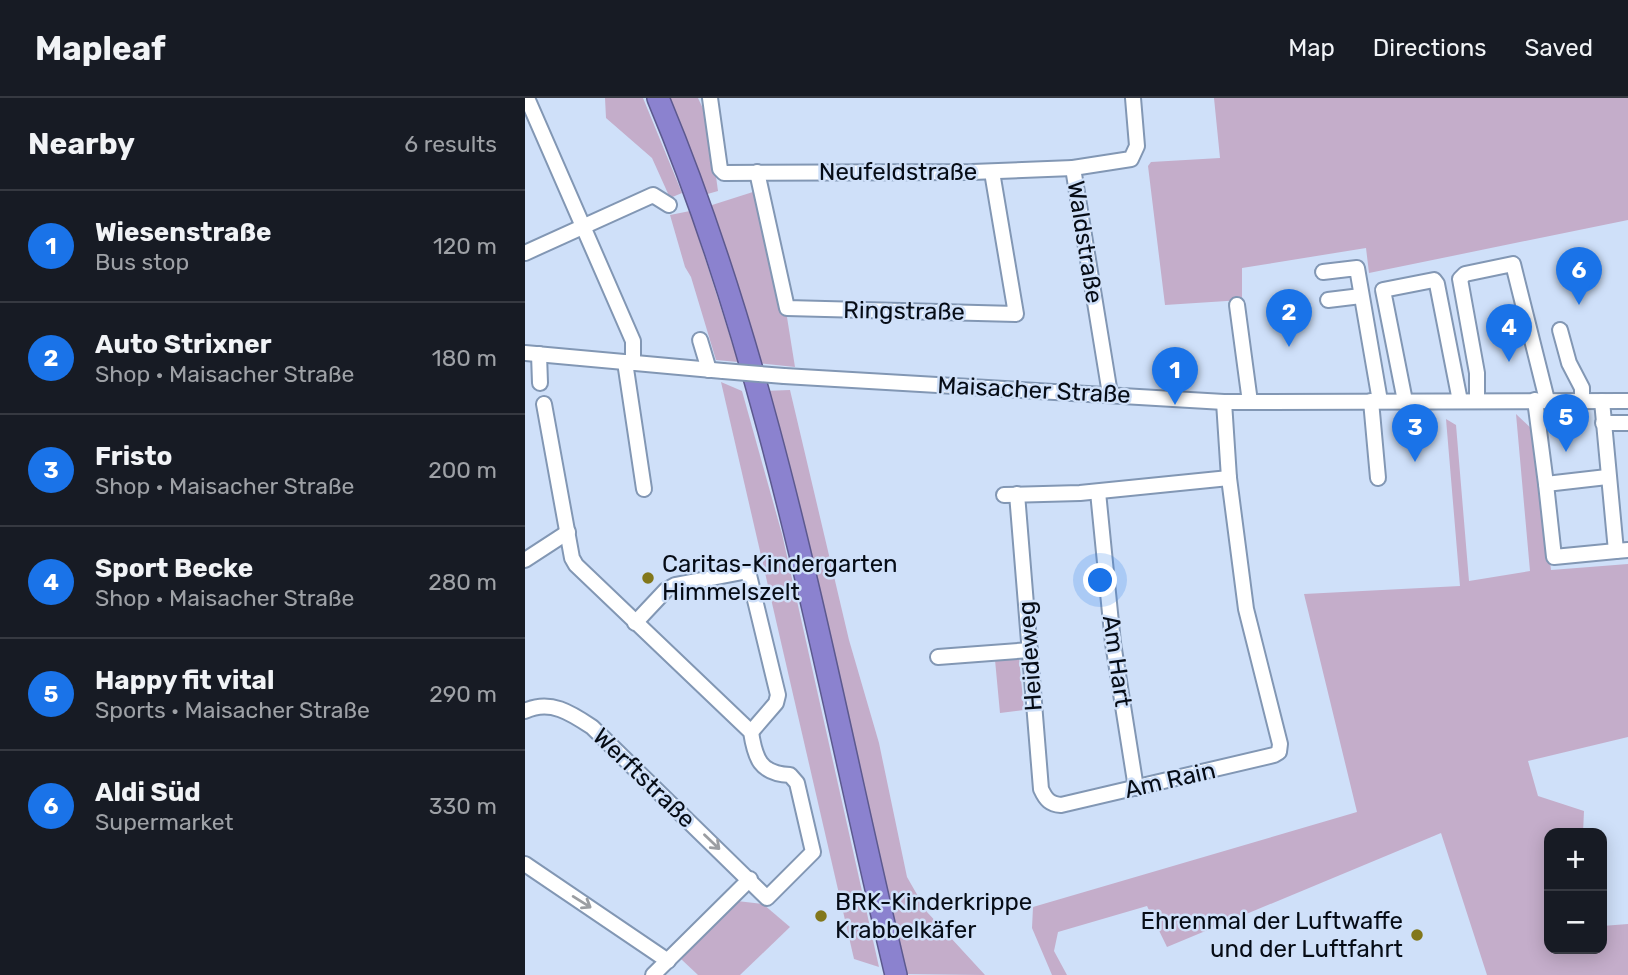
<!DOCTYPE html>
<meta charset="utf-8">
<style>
body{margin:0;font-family:Rubik,sans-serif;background:#242831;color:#f1f3f6}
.controls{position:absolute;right:21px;bottom:21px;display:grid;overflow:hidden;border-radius:14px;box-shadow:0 4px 18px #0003}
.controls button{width:63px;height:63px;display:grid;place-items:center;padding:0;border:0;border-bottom:2px solid #363941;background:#171b24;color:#f1f3f6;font:35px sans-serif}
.you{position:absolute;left:576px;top:483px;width:24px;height:24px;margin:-18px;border:5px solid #fff;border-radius:50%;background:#1a73e8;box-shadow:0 0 0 10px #1a73e833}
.badge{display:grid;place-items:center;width:46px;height:46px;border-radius:50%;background:#1a73e8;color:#fff;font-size:23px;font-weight:700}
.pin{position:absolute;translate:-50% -58px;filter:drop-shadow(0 2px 4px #0008)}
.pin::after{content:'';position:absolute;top:37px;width:24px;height:21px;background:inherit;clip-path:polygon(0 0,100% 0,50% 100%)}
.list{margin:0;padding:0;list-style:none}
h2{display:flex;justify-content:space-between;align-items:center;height:91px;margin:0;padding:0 28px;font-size:30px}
h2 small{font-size:23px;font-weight:400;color:#9ea1a6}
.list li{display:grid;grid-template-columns:46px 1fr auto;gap:21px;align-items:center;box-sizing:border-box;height:112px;padding:0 28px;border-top:2px solid #363941}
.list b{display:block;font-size:26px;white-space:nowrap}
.list p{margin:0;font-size:23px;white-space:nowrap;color:#9ea1a6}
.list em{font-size:23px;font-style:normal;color:#9ea1a6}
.map{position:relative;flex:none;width:1103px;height:877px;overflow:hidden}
header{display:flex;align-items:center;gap:42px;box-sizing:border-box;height:98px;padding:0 35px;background:#171b24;border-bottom:2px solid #363941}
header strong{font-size:33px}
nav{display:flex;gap:38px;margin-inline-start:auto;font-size:24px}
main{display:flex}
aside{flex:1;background:#171b24}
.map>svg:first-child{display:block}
</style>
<header>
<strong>Mapleaf</strong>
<nav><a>Map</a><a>Directions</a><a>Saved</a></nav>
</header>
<main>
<aside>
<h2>Nearby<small>6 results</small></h2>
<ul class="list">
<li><span class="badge">1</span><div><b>Wiesenstraße</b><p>Bus stop</p></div><em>120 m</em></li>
<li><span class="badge">2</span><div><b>Auto Strixner</b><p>Shop · Maisacher Straße</p></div><em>180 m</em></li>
<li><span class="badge">3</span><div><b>Fristo</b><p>Shop · Maisacher Straße</p></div><em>200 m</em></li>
<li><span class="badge">4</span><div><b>Sport Becke</b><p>Shop · Maisacher Straße</p></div><em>280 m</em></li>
<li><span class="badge">5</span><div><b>Happy fit vital</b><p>Sports · Maisacher Straße</p></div><em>290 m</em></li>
<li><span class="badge">6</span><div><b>Aldi Süd</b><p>Supermarket</p></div><em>330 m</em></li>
</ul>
</aside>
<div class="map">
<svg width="1103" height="877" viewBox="0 0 1103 877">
<rect width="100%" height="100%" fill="#cfe0f9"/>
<g fill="#c4adca">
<path d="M80,0H118L157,95L145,100L127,60L81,20Z"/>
<path d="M141,0H173L183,21L193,93L179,97Z"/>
<path d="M689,0H1103V122L844,175L841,150L717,170V202L640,207L623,68L626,64L695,60Z"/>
<path d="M231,93L261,213L270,269L232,265L184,108Z"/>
<path d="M165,113L213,264L191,262L166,179L160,169L145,117Z"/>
<path d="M196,284L217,293L257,436L354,869L329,861Z"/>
<path d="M265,292L324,542L354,645L382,779L402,814L460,877L380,876L238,293Z"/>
<path d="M991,316L1011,335L1026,472L1103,466V639L1003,663L1013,698L1059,713L1058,735H1024V851H1077V828L1103,826V877H962L916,735L642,849L622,808L533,834L529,853L542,877H527L507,830L508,809L832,714L779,496L935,488L921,321L931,327L944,483L1005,473Z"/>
<path d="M494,560L499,612L475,615L470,562Z"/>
<path d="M212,803L238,806L265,829L215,877H173L156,861Z"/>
</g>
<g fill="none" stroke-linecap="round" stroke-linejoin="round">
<g stroke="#8297b4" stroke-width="18">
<g id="minor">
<path d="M2,0L108,243V265"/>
<path d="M185,0L195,71L199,75L447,74L548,70"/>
<path d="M232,74L262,210L491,216L467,74"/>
<path d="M0,155L128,97L144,107"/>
<path d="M798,174L832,170L855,303"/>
<path d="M803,202L836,198"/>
<path d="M712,207L725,304"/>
<path d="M1035,232L1044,265L1057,290V303"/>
<path d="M175,242L184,272"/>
<path d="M0,255L198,273"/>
<path d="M14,256L15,285"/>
<path d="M100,264L119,391"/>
<path d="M259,278L699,304L1103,303"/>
<path d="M585,296L548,70L606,61L612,48L608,0"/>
<path d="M1010,302L1021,386"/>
<path d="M846,303L853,380"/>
<path d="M880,303L858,192L909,182L912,186L935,303"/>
<path d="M952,303V275L935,181L940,176L988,166L1022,302"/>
<path d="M1077,303L1091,453L1103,452"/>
<path d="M1078,325H1103"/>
<path d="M1082,379L1021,386L1029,459L1091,453"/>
<path d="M573,394L588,545L611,690"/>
<path d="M492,396L516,691C521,702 525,706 536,707L749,657L754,654L755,646L721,511L704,380L699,304"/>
<path d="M479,397L555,395L704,380"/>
<path d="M0,462L43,434"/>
<path d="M110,525L141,492L150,487L223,473L253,597L251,605L226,634"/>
<path d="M413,559L505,552"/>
<path d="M0,613C25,601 46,615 67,629L242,800L288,754L272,685L265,677C235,676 230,660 226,634L51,467L47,460L19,306"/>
<path d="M0,766L143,863"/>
<path d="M128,877L225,781"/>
</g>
</g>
<g stroke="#5c598e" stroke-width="24">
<path id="highway" d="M133,0C250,279 301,584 371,877"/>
</g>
<use href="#minor" stroke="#fff" stroke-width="14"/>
<use href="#highway" stroke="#8b82cf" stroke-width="21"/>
<g stroke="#8297b4" stroke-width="18" stroke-linecap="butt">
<path id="minor-bridge" d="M198,273L259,278"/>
</g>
<use href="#minor-bridge" stroke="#fff" stroke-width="14"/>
</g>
<defs><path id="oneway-shaft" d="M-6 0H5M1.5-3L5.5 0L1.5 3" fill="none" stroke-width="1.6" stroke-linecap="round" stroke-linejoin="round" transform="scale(1.75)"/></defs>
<g stroke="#9b9ea2">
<use href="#oneway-shaft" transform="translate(187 744) rotate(44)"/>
<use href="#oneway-shaft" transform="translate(57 804) rotate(32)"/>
</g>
<g fill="#82771b" stroke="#cfe0f9" stroke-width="2.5">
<circle cx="123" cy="480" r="7"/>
<circle cx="296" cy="818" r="7"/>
<circle cx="892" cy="837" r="7"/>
</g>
<g text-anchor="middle" stroke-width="5" stroke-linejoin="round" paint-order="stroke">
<g font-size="24" fill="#060c16" stroke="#cfe0f9">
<text x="373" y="82">Neufeldstraße</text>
<text transform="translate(560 144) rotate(81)" y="8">Waldstraße</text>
<text transform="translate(379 213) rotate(1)" y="8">Ringstraße</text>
<text transform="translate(509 292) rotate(3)" y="8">Maisacher Straße</text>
<text transform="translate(505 558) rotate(-94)" y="8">Heideweg</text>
<text transform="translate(592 563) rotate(82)" y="8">Am Hart</text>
<text transform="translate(119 680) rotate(44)" y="8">Werftstraße</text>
<text transform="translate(645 682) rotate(-13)" y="8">Am Rain</text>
</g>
<g font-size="24" fill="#060c16" stroke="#cfe0f9" text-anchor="start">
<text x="137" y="474">Caritas-Kindergarten<tspan x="137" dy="28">Himmelszelt</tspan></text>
<text x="310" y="812">BRK-Kinderkrippe<tspan x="310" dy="28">Krabbelkäfer</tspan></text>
<text x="878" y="831" text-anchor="end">Ehrenmal der Luftwaffe<tspan x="878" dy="28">und der Luftfahrt</tspan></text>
</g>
</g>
</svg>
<div class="controls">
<button>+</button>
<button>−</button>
</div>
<div class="you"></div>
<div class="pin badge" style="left:650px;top:307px">1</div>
<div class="pin badge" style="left:764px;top:249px">2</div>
<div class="pin badge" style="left:890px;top:364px">3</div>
<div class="pin badge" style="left:984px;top:264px">4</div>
<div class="pin badge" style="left:1041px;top:354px">5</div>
<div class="pin badge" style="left:1054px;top:207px">6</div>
</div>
</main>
